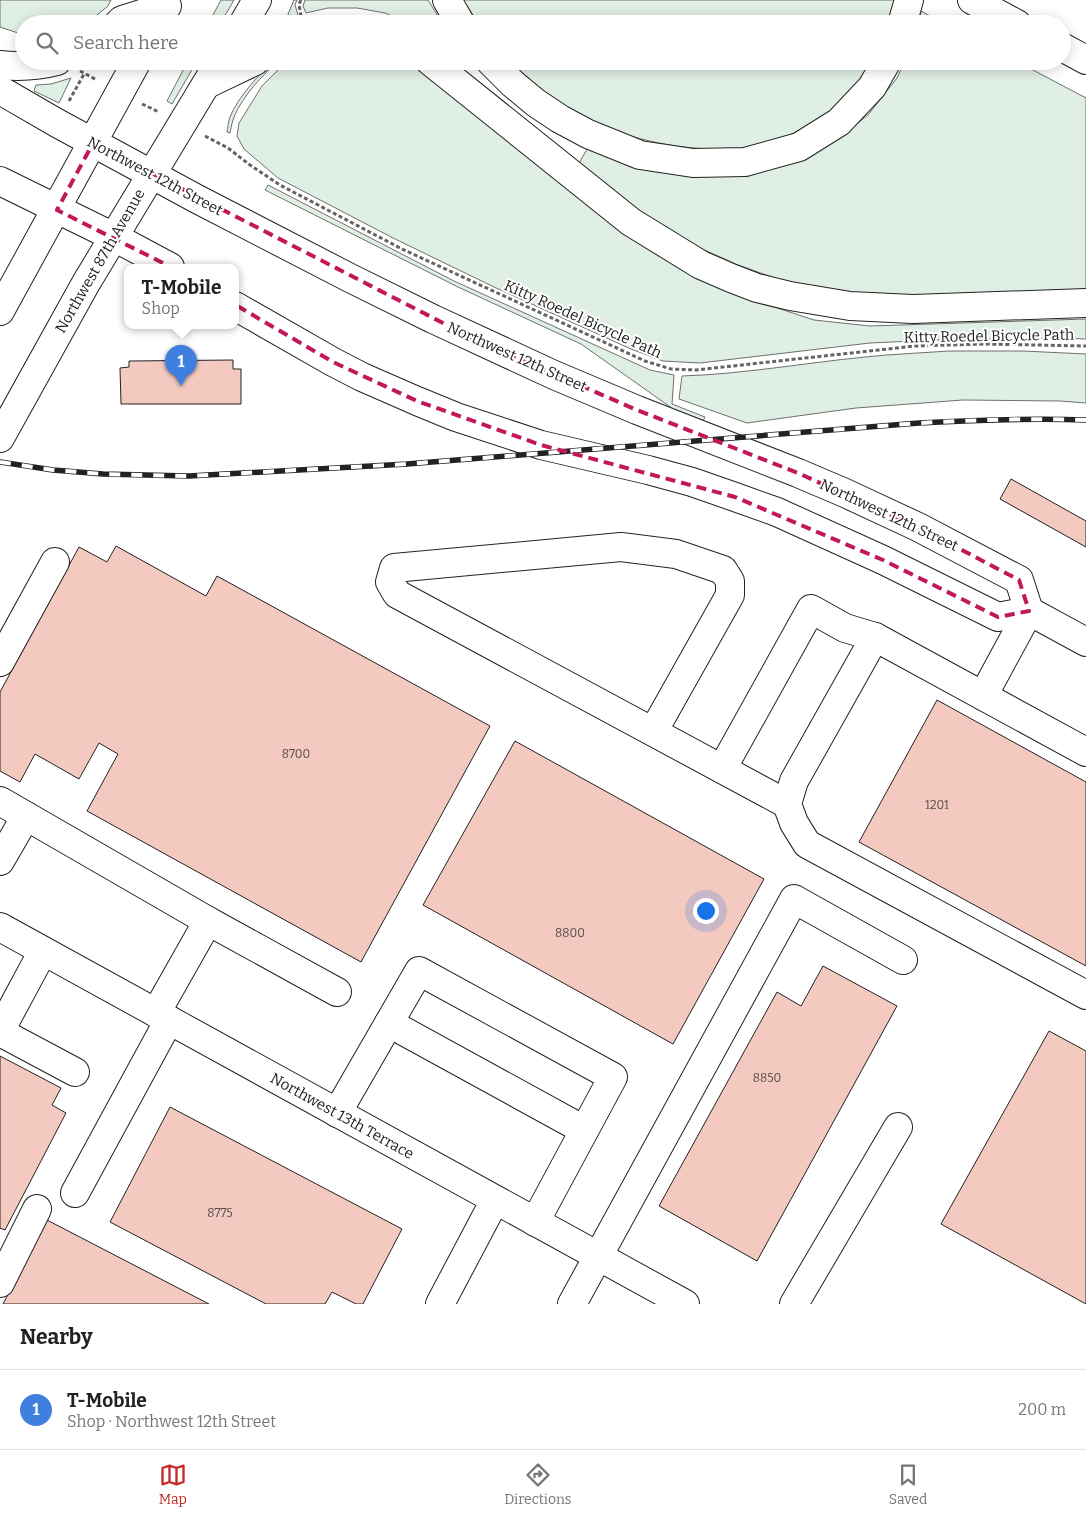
<!DOCTYPE html>
<meta charset="utf-8">
<style>
body{margin:0;font-family:Bitter,serif;background:#f6f6f6;color:#222}
.you{position:absolute;left:705px;top:910px;width:18px;height:18px;margin:-12px;border:4px solid #fff;border-radius:50%;background:#1a73e8;box-shadow:0 0 0 8px #1a73e833}
.badge{display:grid;place-items:center;width:32px;height:32px;border-radius:50%;background:#c62828;color:#fff;font-size:16px;font-weight:700}
.pin{position:absolute;translate:-50% -41px;filter:drop-shadow(0 1px 2px #0008)}
.pin::after{content:'';position:absolute;top:26px;width:18px;height:15px;background:inherit;clip-path:polygon(0 0,100% 0,50% 100%)}
.popup{position:absolute;left:124px;top:264px;width:115px;height:65px;box-sizing:border-box;display:grid;place-content:center;border-radius:10px;background:#fff;filter:drop-shadow(0 1px 4px #0005);font-size:16px;white-space:nowrap;color:#767676}
.popup b{font-size:19px;color:#222}
.popup::after{content:'';position:absolute;left:50%;top:100%;margin-left:-10px;border:10px solid transparent;border-top-color:#fff}
.list{margin:0;padding:0;list-style:none}
h2{display:flex;justify-content:space-between;align-items:center;height:65px;margin:0;padding:0 20px;font-size:21px}
h2 small{font-size:16px;font-weight:400;color:#767676}
.list li{display:grid;grid-template-columns:32px 1fr auto;gap:15px;align-items:center;box-sizing:border-box;height:80px;padding:0 20px;border-top:1px solid #e0e0e0}
.list b{display:block;font-size:19px;white-space:nowrap}
.list p{margin:0;font-size:16px;white-space:nowrap;color:#767676}
.list em{font-size:16px;font-style:normal;color:#767676}
.icon{flex:none;width:28px;height:28px;fill:none;stroke:currentColor;stroke-width:2;stroke-linecap:round;stroke-linejoin:round}
.map{position:relative;flex:none;width:1086px;height:1304px;overflow:hidden}
.search{position:absolute;background:#fff;box-shadow:0 2px 12px #0003;left:15px;right:15px;top:15px;height:55px;display:flex;align-items:center;gap:12px;box-sizing:border-box;padding:0 18px;border-radius:28px;color:#767676;font-size:19px}
.sheet{height:145px;background:#fff}
nav{display:flex;justify-content:space-around;align-items:center;box-sizing:border-box;height:70px;border-top:1px solid #e0e0e0;background:#fff;font-size:14px;color:#767676}
nav a{display:grid;justify-items:center;gap:2px}
nav .on{color:#c62828}
.map>svg:first-child{display:block}
</style>
<div class="map">
<svg width="1086" height="1304" viewBox="0 0 1086 1304">
<rect width="100%" height="100%" fill="#fff"/>
<g fill="#e0efe3" stroke="#6f6f6f">
<path d="M0,0H111L108,6L86,24H24V35L0,27Z"/>
<path d="M221,0H234L220,24H208Z"/>
<path d="M294,0H297L295,5L298,15L290,18L288,14Z"/>
<path d="M305,0H428L443,24H408L385,13L357,8H328L306,13L303,6Z"/>
<path d="M463,0H899L892,24H479Z"/>
<path d="M921,11L945,24H918Z"/>
<path d="M188,61H197L172,104L167,101Z"/>
<path d="M273,61H279C262,75 242,97 234,117C232,122 231,128 230,133L227,132C228,127 228,122 230,117C238,97 258,76 273,61Z"/>
<path d="M292,61H409L616,226L756,301L814,320L870,326L1086,319V339L1059,338L936,340L870,343L700,363L663,361L631,349L494,287L393,238L278,178L244,149L237,136L239,123L262,86L280,68Z"/>
<path d="M509,61H877C868,72 861,85 851,94C826,120 783,142 748,148C741,149 732,149 725,149C675,150 623,138 578,115C553,101 531,80 509,61Z"/>
<path d="M905,61H1016L1086,98V294L999,297L843,295L792,284L738,265L689,243L633,207L578,165L587,149L636,167L839,138L868,115L897,78Z"/>
<path d="M71,78L59,103L34,91L36,85L51,84Z"/>
<path d="M268,185L454,281L650,370L674,375L672,404L705,417L703,421L676,411L581,344L458,287L265,190Z"/>
<path d="M949,351H1023L1086,354V403L1060,401L963,400L856,408L747,423L679,399L682,376C744,374 804,363 865,357C893,354 921,353 949,351Z"/>
</g>
<g fill="#f3c9c0" stroke="#222">
<path d="M233,360V369H241V404H121L120,368L129,367V361Z"/>
<path d="M1011,479L1086,521V547L1000,499Z"/>
<path d="M116,546L206,596L217,576L490,726L361,962L87,811L118,754L99,743L79,779L35,754L20,782L0,771V692L79,547L107,562Z"/>
<path d="M937,700L1086,782V966L859,842Z"/>
<path d="M515,741L764,879L673,1044L423,905Z"/>
<path d="M823,966L897,1006L757,1261L659,1206L777,992L801,1006Z"/>
<path d="M1049,1031L1086,1051V1304L941,1224Z"/>
<path d="M0,1056L61,1088L52,1105L66,1113L5,1230L0,1228Z"/>
<path d="M170,1107L402,1229L363,1304H356L332,1292L325,1304H266L110,1222Z"/>
<path d="M47,1220L209,1304H3Z"/>
</g>
<g fill="none" stroke-linecap="round" stroke-linejoin="round">
<g stroke="#222" stroke-width="30">
<g id="minor">
<path d="M0,662L55,562"/>
<path d="M983,696L1029,611"/>
<path d="M653,732L730,595V581L723,570L676,554L621,547L394,568L390,582L397,594L787,804"/>
<path d="M1086,752L875,637L794,781L787,804L794,823L807,844L1086,995"/>
<path d="M722,769L811,609L845,628L875,637"/>
<path d="M0,801L208,921"/>
<path d="M0,861L26,816"/>
<path d="M0,927L685,1304"/>
<path d="M156,1013L208,921L337,992"/>
<path d="M389,1023L584,1130"/>
<path d="M0,1031L43,951"/>
<path d="M0,1032L75,1072"/>
<path d="M337,1113L419,971L613,1077L535,1222"/>
<path d="M75,1193L169,1020"/>
<path d="M0,1283L37,1209"/>
<path d="M440,1304L495,1200"/>
<path d="M572,1304L794,899L903,960"/>
<path d="M794,1304L898,1127"/>
</g>
</g>
<g stroke="#222" stroke-width="30">
<g id="major">
<path d="M118,24L122,20L167,6"/>
<path d="M243,24L257,0"/>
<path d="M0,65C20,67 38,66 57,61"/>
<path d="M0,90L57,123L197,199L350,278L433,319L554,375L637,410L798,473L845,493L918,527L1019,580L1029,611"/>
<path d="M0,181L114,237L170,267"/>
<path d="M235,306L333,362L362,377L417,401L456,417L541,445L648,470L692,482L735,497L777,512L883,560L998,617L1029,611L1086,642"/>
<path d="M0,311L137,61"/>
<path d="M0,438L86,283L220,61"/>
</g>
</g>
<g stroke="#222" stroke-width="30">
<g id="highway">
<path d="M447,0L461,24"/>
<path d="M972,0L1017,24"/>
<path d="M902,24L909,0"/>
<path d="M1062,47L1086,60"/>
<path d="M430,61L631,222L701,265L731,278L757,288L790,296L850,306L913,309L1086,303"/>
<path d="M490,61L513,84L536,103L560,119L588,134L640,155L693,163L745,162L799,147L839,122L872,87L887,61"/>
<path d="M207,84L255,61"/>
</g>
</g>
<g stroke="#646464" stroke-width="3" stroke-dasharray="4 2.5" stroke-linecap="butt">
<path d="M301,0L299,4L301,16"/>
<path d="M80,71L97,80"/>
<path d="M69,101L84,74"/>
<path d="M142,104L159,112"/>
<path d="M205,136L228,148L250,165L280,185L402,249L645,361L671,369L696,370L915,346L986,344L1086,346"/>
</g>
<use href="#minor" stroke="#fff" stroke-width="28"/>
<use href="#major" stroke="#fff" stroke-width="28"/>
<use href="#highway" stroke="#fff" stroke-width="28"/>
<g stroke="#222" stroke-width="5.5">
<path id="rail" d="M0,462L53,470L103,474L189,476L407,464L919,423C975,420 1030,418 1086,420"/>
</g>
<use href="#rail" stroke="#fff" stroke-width="4" stroke-dasharray="11" stroke-linecap="butt"/>
</g>
<path fill="none" stroke="#c2185b" stroke-width="4" stroke-dasharray="10 6" stroke-linejoin="round" d="M93,143L478,341L637,410L798,473L918,527L1019,580L1029,611L998,617L883,560L735,497L541,445L417,401L333,362L169,266L57,210Z"/>
<g text-anchor="middle" stroke-width="4" stroke-linejoin="round" paint-order="stroke">
<g font-size="12" fill="#564c4a">
<text x="296" y="758">8700</text>
<text x="937" y="809">1201</text>
<text x="570" y="937">8800</text>
<text x="767" y="1082">8850</text>
<text x="220" y="1217">8775</text>
</g>
<g font-size="15" fill="#222" stroke="#fff">
<text transform="translate(155 176) rotate(28)" y="5">Northwest 12th Street</text>
<text transform="translate(100 261) rotate(-60)" y="5">Northwest 87th Avenue</text>
<text transform="translate(583 319) rotate(24)" y="5">Kitty Roedel Bicycle Path</text>
<text transform="translate(989 336) rotate(-1)" y="5">Kitty Roedel Bicycle Path</text>
<text transform="translate(517 357) rotate(24)" y="5">Northwest 12th Street</text>
<text transform="translate(889 515) rotate(25)" y="5">Northwest 12th Street</text>
<text transform="translate(342 1116) rotate(29)" y="5">Northwest 13th Terrace</text>
</g>
</g>
</svg>
<div class="you"></div>
<div class="pin badge" style="left:181px;top:386px;background:#3f7fe0">1</div>
<div class="popup"><b>T-Mobile</b>Shop</div>
<div class="search"><svg class="icon" aria-label="search" viewBox="0 0 24 24"><circle cx="10" cy="10" r="6"/><path d="M15 15l6 6"/></svg>Search here</div>
</div>
<section class="sheet">
<h2>Nearby<small></small></h2>
<ul class="list">
<li><span class="badge" style="background:#3f7fe0">1</span><div><b>T-Mobile</b><p>Shop · Northwest 12th Street</p></div><em>200 m</em></li>
</ul>
</section>
<nav>
<a class="on"><svg class="icon" aria-label="map" viewBox="0 0 24 24"><path d="M3 6l6-2 6 2 6-2v14l-6 2-6-2-6 2zM9 4v14M15 6v14"/></svg>Map</a>
<a><svg class="icon" aria-label="directions" viewBox="0 0 24 24"><path d="M12 3l9 9-9 9-9-9zM9 14v-3h6M13 9l2 2-2 2"/></svg>Directions</a>
<a><svg class="icon" aria-label="saved" viewBox="0 0 24 24"><path d="M7 4h10v16l-5-4-5 4z"/></svg>Saved</a>
</nav>
